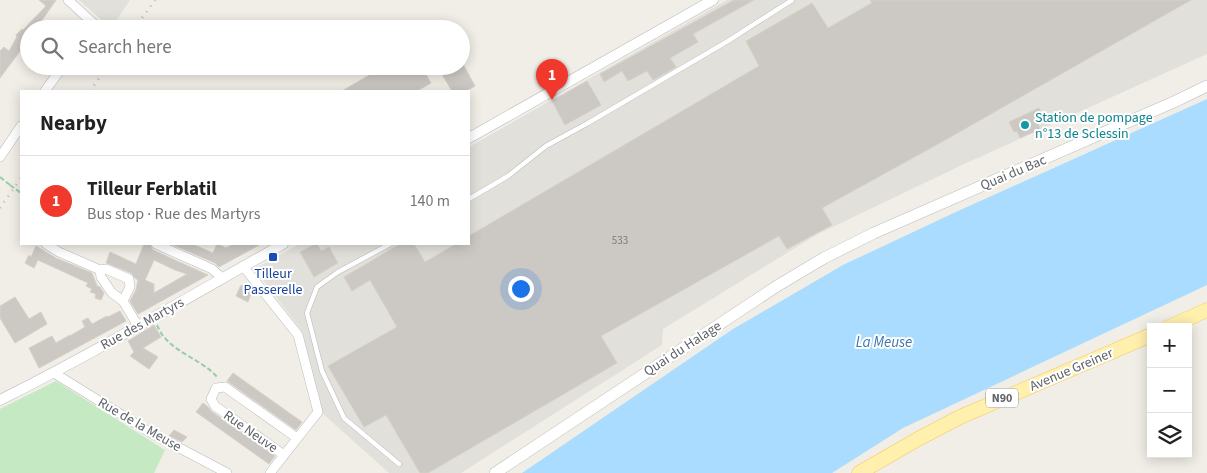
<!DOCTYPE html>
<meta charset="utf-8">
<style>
body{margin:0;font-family:"Source Sans 3",sans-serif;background:#f2f2f2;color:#222}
.controls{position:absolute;right:15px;bottom:15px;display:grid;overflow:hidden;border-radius:0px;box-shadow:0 2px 12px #0003}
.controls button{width:45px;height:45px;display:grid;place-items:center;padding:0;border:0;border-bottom:1px solid #e0e0e0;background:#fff;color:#222;font:25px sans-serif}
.you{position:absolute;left:520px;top:288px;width:18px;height:18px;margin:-12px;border:4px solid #fff;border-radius:50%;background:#1a73e8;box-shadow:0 0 0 8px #1a73e833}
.badge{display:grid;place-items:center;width:32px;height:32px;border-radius:50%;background:#f0382d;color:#fff;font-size:16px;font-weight:700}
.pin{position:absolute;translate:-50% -41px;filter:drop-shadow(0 1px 2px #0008)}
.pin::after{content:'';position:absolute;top:26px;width:18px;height:15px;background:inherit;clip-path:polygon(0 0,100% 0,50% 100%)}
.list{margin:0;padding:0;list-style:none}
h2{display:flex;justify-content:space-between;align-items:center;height:65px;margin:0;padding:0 20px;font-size:21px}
h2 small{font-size:16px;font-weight:400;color:#767676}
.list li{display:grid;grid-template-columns:32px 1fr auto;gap:15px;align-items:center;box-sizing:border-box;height:90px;padding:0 20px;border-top:1px solid #e0e0e0}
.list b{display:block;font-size:19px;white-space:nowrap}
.list p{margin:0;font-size:16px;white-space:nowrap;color:#767676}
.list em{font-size:16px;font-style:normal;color:#767676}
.icon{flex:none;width:28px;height:28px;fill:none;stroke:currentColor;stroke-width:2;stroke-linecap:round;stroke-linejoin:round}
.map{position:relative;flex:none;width:1207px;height:473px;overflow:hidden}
.search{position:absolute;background:#fff;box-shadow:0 2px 12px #0003;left:20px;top:20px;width:450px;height:55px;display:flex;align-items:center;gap:12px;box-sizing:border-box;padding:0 18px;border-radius:28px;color:#767676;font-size:19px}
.panel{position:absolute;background:#fff;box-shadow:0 2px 12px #0003;left:20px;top:90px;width:450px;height:155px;border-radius:0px}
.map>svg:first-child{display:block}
</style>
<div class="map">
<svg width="1207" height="473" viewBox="0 0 1207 473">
<rect width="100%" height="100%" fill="#f1eee7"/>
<g fill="#e2e0db">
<path d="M79,0H130L111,28Z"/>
<path d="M727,0H1207V54L962,165L818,234L663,329L662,345L461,473H389L322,413L301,330L255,269L299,244H469V147Z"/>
</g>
<path fill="#c4e9c3" d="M56,381L165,450L154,473H0V409Z"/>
<path fill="#a9dcff" d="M1207,99V285L903,428L832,473H522L733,329L843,265L958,211Z"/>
<g fill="#ccc9c4" stroke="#d6d0c5" fill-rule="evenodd">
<path d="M39,0H56L36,29H29V39L0,78V51L4,47L9,51L17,37L16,35L22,29L23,30L46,6Z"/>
<path d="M734,0H754L693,34L698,42L670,58L676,67L653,80L647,71L628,81L622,71L604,82L600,74Z"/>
<path d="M870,0H1191L947,139L822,208L832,225L787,249L779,236L601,336L617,363L428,473H420L386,415L364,427L328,366L397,327L370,280L352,291L344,277L400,244H414L425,262L456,244H469V236L759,66L746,41L812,3L828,28L872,3Z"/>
<path d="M385,66H421L431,83L417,91H342Z"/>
<path d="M437,66H464L475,86L466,91H452Z"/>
<path d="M587,81L601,105L565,125L552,101Z"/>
<path d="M1039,108L1044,119L1037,122L1040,129L1020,138L1017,131L1014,132L1009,122Z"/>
<path d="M144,244H150L151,247L153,250L208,275L138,314L130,301L136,290L138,280L135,278L131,273L106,263L110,252L136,264ZM154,260L175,270L187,274L154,293V284L145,280Z"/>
<path d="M171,244H192L213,253L217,244L226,248L234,244H261L219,267L215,263Z"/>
<path d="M315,244H317L321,251L329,247L338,263L314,277L300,252Z"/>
<path d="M36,246L56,258L92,273L97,286L100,287L104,293L101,300L95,298L96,294L90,292L92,289L86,286L88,283L38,260L34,268L25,263L29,255L31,257Z"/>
<path d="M241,285L252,291L248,302L236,296Z"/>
<path d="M15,297L29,319L41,312L47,324L15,343L0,318V306Z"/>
<path d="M120,311L126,321L39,368L29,348L52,336L56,343L70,335V336L85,327L82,321L88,318L92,324L107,316L108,317Z"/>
<path d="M154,325L161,337L143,348L158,357L149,369L130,356L134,352L128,341Z"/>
<path d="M233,373L302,422L296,430L227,381Z"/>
<path d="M203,403L208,407L211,411L275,456L269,464L196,412Z"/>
<path d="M174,430L187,437L182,442L169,436Z"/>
</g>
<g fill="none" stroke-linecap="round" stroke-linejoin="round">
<g stroke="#b7babe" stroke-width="5.5">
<g id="service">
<path d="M469,199L508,176L546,146L588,123L728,41L792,0"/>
<path d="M390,244L338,272L317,287L307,313L322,371L344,418L399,464"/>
</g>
</g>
<g stroke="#b7babe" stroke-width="10">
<g id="minor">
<path d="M68,0L93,23L88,29"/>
<path d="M45,91L63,66"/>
<path d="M0,157L21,126"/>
<path d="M46,244L59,252L100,270L101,277L112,293L123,301L138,326"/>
<path d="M156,244L212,269L222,278"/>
<path d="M243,266L298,335L318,412L270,473"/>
<path d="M100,270L106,269L129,279L130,287L123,301"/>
<path d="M54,373L151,433L227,473"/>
<path d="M284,455L215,406L211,399L216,388L225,387L297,438"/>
</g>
</g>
<g stroke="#b7babe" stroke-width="11">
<g id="tertiary">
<path d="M469,138L713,0"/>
<path d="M0,400C96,352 189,297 283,244"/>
</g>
</g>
<g stroke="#b8bcc1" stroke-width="12">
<path id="secondary" d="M495,473L777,286L824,258L874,233L1176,101L1207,86"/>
</g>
<g stroke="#f7c75a" stroke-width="15">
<g id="primary">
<path d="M1169,327L1207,310"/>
<path d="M859,473L918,439L960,417L1151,335"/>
</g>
</g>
<g stroke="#9bcba8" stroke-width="2" stroke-dasharray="5 2.5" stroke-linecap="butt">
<path d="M0,177L10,185"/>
<path d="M157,325C159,329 161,334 165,338C178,354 204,361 218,378"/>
</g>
<use href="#service" stroke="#fff" stroke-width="4.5"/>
<use href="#minor" stroke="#fff" stroke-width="9"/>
<use href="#tertiary" stroke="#fff" stroke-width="10"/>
<use href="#secondary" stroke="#fff" stroke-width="11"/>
<use href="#primary" stroke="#fff0ae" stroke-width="14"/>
<g stroke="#b5b6b7" stroke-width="2.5" stroke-dasharray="1 6" stroke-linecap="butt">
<path d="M134,29L155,0"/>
<path d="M90,91L108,66"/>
<path d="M0,208L21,178"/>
</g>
<path stroke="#9bcba8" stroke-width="2" stroke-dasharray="5 2.5" stroke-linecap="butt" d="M10,185L21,193"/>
</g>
<circle fill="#0f9aa8" stroke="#fff" stroke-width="2" cx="1025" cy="125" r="5"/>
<rect fill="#1a4fb4" stroke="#fff" stroke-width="2" x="268" y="252" width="10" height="10" rx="2.5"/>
<g text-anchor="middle" stroke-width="4" stroke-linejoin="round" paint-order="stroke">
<g font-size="11" fill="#7a7c7f">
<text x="620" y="244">533</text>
</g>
<rect fill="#fff" stroke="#8e9295" stroke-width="1" x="986" y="388.5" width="32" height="19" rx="4"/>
<g font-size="12" font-weight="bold" fill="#5e6368">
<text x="1002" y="402">N90</text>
</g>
<g font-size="14" fill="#0d838f" stroke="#fff" text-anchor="start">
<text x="1035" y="122">Station de pompage<tspan x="1035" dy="16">n°13 de Sclessin</tspan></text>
</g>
<g font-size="14" fill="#5e6368" stroke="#fff">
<text transform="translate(1013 172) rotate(-23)" y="5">Quai du Bac</text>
<text transform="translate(142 323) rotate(-29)" y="5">Rue des Martyrs</text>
<text transform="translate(682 348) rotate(-33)" y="5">Quai du Halage</text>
<text transform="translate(1071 369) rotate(-23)" y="5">Avenue Greiner</text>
<text transform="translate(140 424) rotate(30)" y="5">Rue de la Meuse</text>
<text transform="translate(251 431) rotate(35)" y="5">Rue Neuve</text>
</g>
<g font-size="14" fill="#164399" stroke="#fff">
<text x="273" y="278">Tilleur<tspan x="273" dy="16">Passerelle</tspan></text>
</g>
<g font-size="15" font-style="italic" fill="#3d77ad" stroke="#fff">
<text x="884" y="347">La Meuse</text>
</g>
</g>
</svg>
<div class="controls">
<button>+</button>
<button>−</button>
<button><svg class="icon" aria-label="layers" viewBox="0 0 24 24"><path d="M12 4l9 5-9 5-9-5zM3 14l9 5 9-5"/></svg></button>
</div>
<div class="you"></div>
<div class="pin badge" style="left:552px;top:100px">1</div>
<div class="search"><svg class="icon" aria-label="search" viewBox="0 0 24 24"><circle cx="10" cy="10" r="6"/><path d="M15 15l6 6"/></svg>Search here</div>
<section class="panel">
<h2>Nearby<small></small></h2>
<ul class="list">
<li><span class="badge">1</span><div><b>Tilleur Ferblatil</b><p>Bus stop · Rue des Martyrs</p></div><em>140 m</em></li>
</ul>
</section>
</div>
